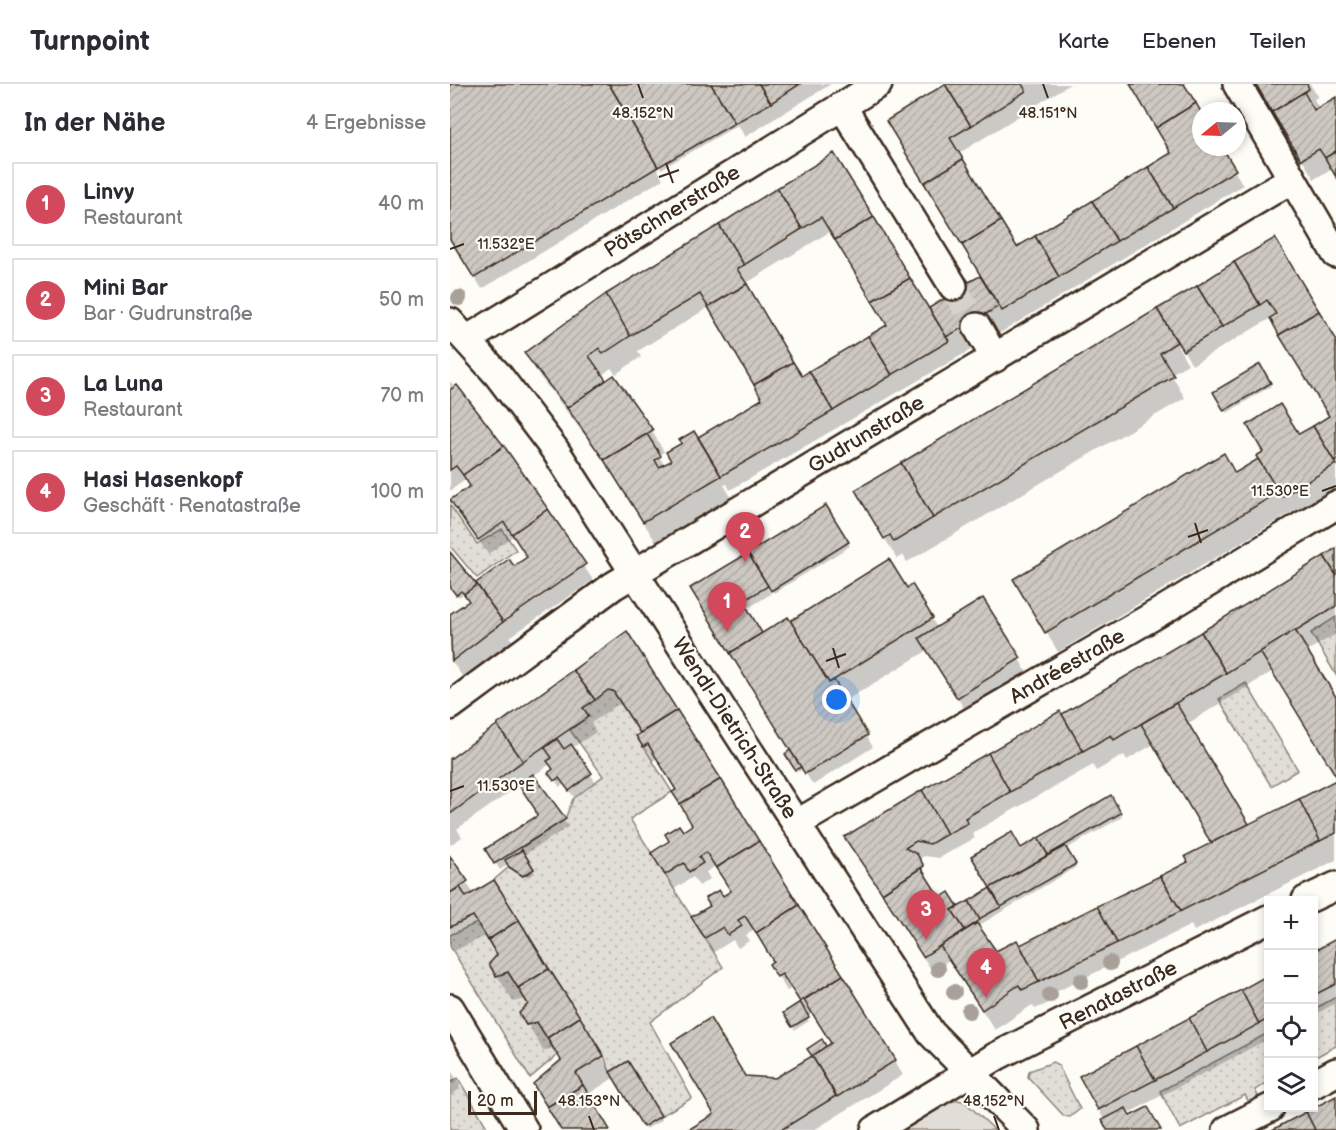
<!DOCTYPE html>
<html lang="de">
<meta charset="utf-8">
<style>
body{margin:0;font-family:"Balsamiq Sans",sans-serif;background:#f7f7f7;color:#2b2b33}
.controls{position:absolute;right:18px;bottom:18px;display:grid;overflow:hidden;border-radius:0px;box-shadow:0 3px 9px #0003}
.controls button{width:54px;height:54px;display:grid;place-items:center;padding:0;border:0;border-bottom:2px solid #e1e1e2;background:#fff;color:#2b2b33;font:30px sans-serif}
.compass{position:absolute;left:742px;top:18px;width:54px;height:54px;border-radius:50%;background:#fff;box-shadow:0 3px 9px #0003;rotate:251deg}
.scale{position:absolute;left:18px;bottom:15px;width:69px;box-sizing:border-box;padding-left:6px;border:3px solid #3b2a1e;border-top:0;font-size:16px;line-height:21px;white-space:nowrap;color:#3b2a1e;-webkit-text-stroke:4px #fdfcf7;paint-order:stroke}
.you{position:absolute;left:387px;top:616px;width:21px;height:21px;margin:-15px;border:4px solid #fff;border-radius:50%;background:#1a73e8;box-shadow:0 0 0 9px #1a73e833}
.badge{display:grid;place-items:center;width:39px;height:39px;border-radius:50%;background:#d1495b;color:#fff;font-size:20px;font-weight:700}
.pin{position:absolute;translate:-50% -50px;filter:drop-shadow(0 2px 3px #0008)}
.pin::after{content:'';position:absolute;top:32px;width:21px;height:18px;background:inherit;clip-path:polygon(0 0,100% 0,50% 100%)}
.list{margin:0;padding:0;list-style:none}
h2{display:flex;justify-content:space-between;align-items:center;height:78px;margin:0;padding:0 24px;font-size:26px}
h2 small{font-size:20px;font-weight:400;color:#7c7c81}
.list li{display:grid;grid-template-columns:39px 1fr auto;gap:18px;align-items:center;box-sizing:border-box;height:84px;margin:0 12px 12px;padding:0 12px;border:2px solid #e1e1e2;border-radius:0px}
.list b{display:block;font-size:22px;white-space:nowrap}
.list p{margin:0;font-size:20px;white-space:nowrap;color:#7c7c81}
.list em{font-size:20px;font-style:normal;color:#7c7c81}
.icon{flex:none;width:33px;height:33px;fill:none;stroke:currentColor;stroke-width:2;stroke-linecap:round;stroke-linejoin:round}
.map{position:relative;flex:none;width:886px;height:1046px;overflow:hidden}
header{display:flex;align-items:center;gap:36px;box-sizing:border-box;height:84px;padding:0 30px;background:#fff;border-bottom:2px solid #e1e1e2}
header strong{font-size:28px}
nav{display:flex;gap:33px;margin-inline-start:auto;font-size:21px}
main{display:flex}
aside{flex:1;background:#fff}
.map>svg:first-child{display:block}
</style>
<header>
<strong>Turnpoint</strong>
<nav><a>Karte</a><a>Ebenen</a><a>Teilen</a></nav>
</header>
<main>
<aside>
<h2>In der Nähe<small>4 Ergebnisse</small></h2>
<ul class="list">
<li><span class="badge">1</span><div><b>Linvy</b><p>Restaurant</p></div><em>40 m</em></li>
<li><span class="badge">2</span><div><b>Mini Bar</b><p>Bar · Gudrunstraße</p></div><em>50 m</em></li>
<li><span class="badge">3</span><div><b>La Luna</b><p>Restaurant</p></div><em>70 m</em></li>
<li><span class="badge">4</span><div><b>Hasi Hasenkopf</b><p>Geschäft · Renatastraße</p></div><em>100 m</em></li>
</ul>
</aside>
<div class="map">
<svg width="886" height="1046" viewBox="0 0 886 1046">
<defs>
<pattern id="grass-dots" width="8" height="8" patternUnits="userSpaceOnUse" patternTransform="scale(1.5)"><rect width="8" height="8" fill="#e1ded7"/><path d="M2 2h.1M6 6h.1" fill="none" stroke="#c2bfb8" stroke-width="1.8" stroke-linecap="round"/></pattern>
<pattern id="building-hatch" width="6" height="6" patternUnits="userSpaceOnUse" patternTransform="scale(1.5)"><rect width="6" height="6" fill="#cdc8c2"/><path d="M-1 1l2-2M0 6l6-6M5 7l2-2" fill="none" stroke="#b1aca6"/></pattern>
</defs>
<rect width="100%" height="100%" fill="#fdfcf7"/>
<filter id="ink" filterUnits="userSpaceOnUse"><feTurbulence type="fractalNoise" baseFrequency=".0167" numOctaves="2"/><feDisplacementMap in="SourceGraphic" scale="12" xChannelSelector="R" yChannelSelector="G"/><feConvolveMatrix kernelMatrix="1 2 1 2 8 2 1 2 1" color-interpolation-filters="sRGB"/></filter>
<g filter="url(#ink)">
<g fill="url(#grass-dots)" stroke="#8e847a" stroke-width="1.5">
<path d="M0,421L27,460L52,445L66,466L27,494L0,462Z"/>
<path d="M886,533V591L861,549Z"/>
<path d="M796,599L848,686L821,702L769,615Z"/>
<path d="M158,606L163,607L190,649L187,652L222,708L180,735L273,883L200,938L242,1014L211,1032L178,977L160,988L154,972L44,796L59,783L73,792L84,785L71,764L115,735L123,715L153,692L120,646L139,632L133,624Z"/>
<path d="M27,839L47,871L39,880L46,892L58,888L78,920L70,930L76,941L87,938L107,971L80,994L0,862V851Z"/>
<path d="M886,913V962L864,974V925Z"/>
<path d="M818,949V998L805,1006L812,1019L802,1024L795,1011L730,1045L710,1007Z"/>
<path d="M603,978L608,981L630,1025L620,1033L614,1032L578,993L579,987Z"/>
<path d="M8,994L38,1045L39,1046H0V999Z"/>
</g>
<path fill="#e1ded7" stroke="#8e847a" stroke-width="1.5" d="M508,1016L515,1018L545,1046H454L500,1018Z"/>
<g fill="#0003" fill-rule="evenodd">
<path d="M0,0H381L295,53L288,41L211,85L206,76L203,77L213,95L32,205L0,153Z"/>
<path d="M500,0H620L508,70L567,165L723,69L681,0H732L751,63H770L793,101L560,243L280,406L277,400L274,401L281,413L206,458L150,371L88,290L76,270L383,71L486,240L519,200L532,192L447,52ZM381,147L438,242L351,294L295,200ZM259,223L314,315L260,371L215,382L208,371L214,368L202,347L163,293L156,298L151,292L161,284L166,290L191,273L188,267Z"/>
<path d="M807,0H860L868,13L864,15L869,24L886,14V91L882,85L864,95Z"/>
<path d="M824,156L886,258V407L845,433L842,428L608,568L566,496L785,391L881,333L821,234L742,281L731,262L728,263L738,280L721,290L735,314L457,478L453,471L447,475L407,407L713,232Z"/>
<path d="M809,282L821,302L777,329L765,309Z"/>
<path d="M0,297L53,363L143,496L60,553L64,559L15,596L0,575V532L20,517L14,509L9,513L0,503V471L30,506L78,474L63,452L38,470L11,431L21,403L15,396L0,407Z"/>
<path d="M376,423L400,462L324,509L308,483L306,485L321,510L296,525L311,551L345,549L462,502L488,545L569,575L581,595L520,634L478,566L395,617L423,663L363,701L353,685L348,688L337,670L342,667L242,505Z"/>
<path d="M886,466V550L857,567L886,615V690L823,587L737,640L798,742L886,698V776L744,847L741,841L596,913L599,919L585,925L582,921L545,946L499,876L482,887L405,768L612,632ZM704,660L763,760L740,779L573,869H546L528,842L626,783L616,765L672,733L660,713L571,766L523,772L542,805L508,825L498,810L490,816L468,775L475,772L489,774L525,754L522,749L643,681L646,687L674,671L677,676Z"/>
<path d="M176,549L453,991L364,1046H241L266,1031L294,994L325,996L363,972L359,965L372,957L376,964L383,960L363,929L357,933L359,937L345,946L335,929L351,919L342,904L337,907L321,880L325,878L305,846L296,851L299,857L288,864L283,856L264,868L252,848L273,814L282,808L266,782L256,788L260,795L249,802L243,793L224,805L211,784L232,749L244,742L227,706L207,674L203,677L189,652L192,650L173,621H167L141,639L146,648L122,664L145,697L124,713L114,700L109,703L100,680L83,692L118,743L74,771L85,789L78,793L58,780L50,786L37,766L89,733L70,701L7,745L12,753L0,761V677Z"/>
<path d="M0,774L24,810L152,973L162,989L178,979L212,1036L196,1045L165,993L137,1011L159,1046H112V978L103,964L93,967L87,956L71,929L79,921L75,915L63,918L41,881L49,872L36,852L4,867L0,860Z"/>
<path d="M886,857V919L864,931V869Z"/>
<path d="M818,893V955L677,1030L680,1034L709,1046H659L632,992Z"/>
<path d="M0,984L10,1001L8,1006L1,1011Z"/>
</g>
<g fill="url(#building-hatch)" stroke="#3b2a1e" stroke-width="1.5">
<path d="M0,0H159L208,83L24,194L0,155Z"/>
<path d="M159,0H261L285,39L208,83Z"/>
<path d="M261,0H309L321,19L285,39Z"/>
<path d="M309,0H350L321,19Z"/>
<path d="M495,0L521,42L500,54L513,75L474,99L436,37Z"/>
<path d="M495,0H572L576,7L521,42Z"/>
<path d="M680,0H734L746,19L706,44Z"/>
<path d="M806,0H857L859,5L822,28Z"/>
<path d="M854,8L864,26L886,13V67L875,74L869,65L851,76L822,28Z"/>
<path d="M746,19L751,28V63H772L786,86L723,124L698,83L721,69L706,44Z"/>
<path d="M886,67V93L875,74Z"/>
<path d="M384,69L424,133L385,156L371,133L352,145L327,104Z"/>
<path d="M513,75L551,137L512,161L474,99Z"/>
<path d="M698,83L723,124L667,157L642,117Z"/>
<path d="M327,104L352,145L294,181L269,141Z"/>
<path d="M642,117L667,157L609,193L585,152Z"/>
<path d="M424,133L460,194L422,217L385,156Z"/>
<path d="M551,137L567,163L585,152L609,193L552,227L512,161Z"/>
<path d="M269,141L294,181L287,185L297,200L258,223L250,210L180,252L156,210Z"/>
<path d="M825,154L869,227L829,251L820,234L826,230L817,216L810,221L784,178Z"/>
<path d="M784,178L810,221L772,243L747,202Z"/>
<path d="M530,192L549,222L536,230L539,235L515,250L512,244L496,253L479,224L494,215L491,209L516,194L519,198Z"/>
<path d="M460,194L499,257L442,291L418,252L437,241L422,217Z"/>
<path d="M297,200L343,278L304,301L258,223Z"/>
<path d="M747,202L772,243L733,267L707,225Z"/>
<path d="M156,210L180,252L153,270L149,264L139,272L156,296L117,324L74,269Z"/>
<path d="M707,225L727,258L710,269L724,292L483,434L451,379Z"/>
<path d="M869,227L886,255V380L863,342L879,332L829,251Z"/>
<path d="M418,252L442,291L383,327L359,287Z"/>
<path d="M343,278L352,292L359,287L383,327L271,392L248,353L312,315L304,301Z"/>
<path d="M810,280L821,299L774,327L763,308Z"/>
<path d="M164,291L203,346L154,376L117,324Z"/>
<path d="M7,301L54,362L13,391L6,382L0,386V306Z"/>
<path d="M830,320L849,350L863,342L886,380L832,413L806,372L813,368L797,341Z"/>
<path d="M244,347L271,392L193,438L154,376L197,350L211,372L205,376L209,383L221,377L216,368L232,359L229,356Z"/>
<path d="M54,362L98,425L62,450L54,438L28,456L0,416L20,402L13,391Z"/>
<path d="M774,369L785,389L808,375L829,408L595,549L563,495Z"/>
<path d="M451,379L483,434L444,458L440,451L434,455L405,406Z"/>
<path d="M376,421L399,458L321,507L298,469Z"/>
<path d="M98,425L136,480L53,538L26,499L59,475L64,482L77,473L62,450Z"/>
<path d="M886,464V491L874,472Z"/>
<path d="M0,468L27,501L14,510L11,507L6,511L0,503Z"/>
<path d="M298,469L318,502L293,517L312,549L280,569L240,504Z"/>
<path d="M874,472L886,491V522L776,589L751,548Z"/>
<path d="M439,475L457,504L462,500L483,534L379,599L340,537Z"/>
<path d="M27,501L53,538L2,577L0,530L19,517L14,510Z"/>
<path d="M533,514L571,574L507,614L469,554Z"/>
<path d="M338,533L379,599L384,596L418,651L355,690L280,569Z"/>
<path d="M845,546L886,613V692L810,568Z"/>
<path d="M177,547L227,626L190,649L163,607L158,606L145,616L123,586Z"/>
<path d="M751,548L776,589L664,656L661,651L633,667L612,630Z"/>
<path d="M123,586L145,616L133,624L139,632L73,677L47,641Z"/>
<path d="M726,619L799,740L761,759L691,640Z"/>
<path d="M227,626L271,695L230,720L222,708L226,706L198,660L193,663L186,652Z"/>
<path d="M610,627L633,667L560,708L538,669Z"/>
<path d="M47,641L73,677L0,730V675Z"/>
<path d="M107,655L114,665L121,660L142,689L119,707L109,694L104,697L98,689L103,685L97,677L102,674L95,664Z"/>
<path d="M340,666L351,683L345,686L335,670Z"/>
<path d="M538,669L560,708L515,734L518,739L497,750L472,706Z"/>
<path d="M83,690L116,735L44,780L35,765L87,732L85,725L68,700Z"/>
<path d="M271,695L309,757L266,784L256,768L249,773L253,779L239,788L234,779L215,791L201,769L219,757L215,750L229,741L233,747L242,741L230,720Z"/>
<path d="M886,696V749L870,757L849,715Z"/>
<path d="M472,706L497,750L480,760L466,757L455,764L467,770L474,782L432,809L394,753Z"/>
<path d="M661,711L671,729L598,771L588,754Z"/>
<path d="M849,715L870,757L731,827L710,792L738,778L735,772Z"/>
<path d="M562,748L571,764L588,754L598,771L540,804L521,772Z"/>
<path d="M309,757L349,821L306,849L295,832L288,836L292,842L278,851L273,843L255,854L241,833L260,822L255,814L269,806L273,812L281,807L266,784Z"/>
<path d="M615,762L626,780L551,823L540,804Z"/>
<path d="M72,766L84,785L73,792L59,783L55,776Z"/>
<path d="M0,772L18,797L0,809Z"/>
<path d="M471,784L490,814L499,808L508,822L502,826L515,846L473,873L432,809Z"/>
<path d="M710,792L731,827L667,859L647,822Z"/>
<path d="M44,796L69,836L38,856L23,832L0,843V809L10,803L16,813Z"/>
<path d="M540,804L551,823L529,835L519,817Z"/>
<path d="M519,817L530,836L515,846L502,826Z"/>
<path d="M349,821L393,891L350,918L332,890L327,893L319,880L323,877L306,849Z"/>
<path d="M647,822L667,859L589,898L570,861Z"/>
<path d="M69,836L99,885L68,904L58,888L46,892L39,880L47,871L38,856Z"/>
<path d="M527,839L546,867L567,856L589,898L572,906L569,901L532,926L490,862Z"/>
<path d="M886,855V900L864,911V867Z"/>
<path d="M99,885L130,933L97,954L87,938L76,941L69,929L78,920L68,904Z"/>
<path d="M393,891L446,976L387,1013L362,972L381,959L354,916Z"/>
<path d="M818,891V935L809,940L791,906Z"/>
<path d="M791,906L809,940L757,968L739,934Z"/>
<path d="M350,918L359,933L342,943L333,929Z"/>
<path d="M130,933L154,972L126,989L133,1001L97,1023L83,1000L111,976L97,954Z"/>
<path d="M260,934L295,992L325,994L362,972L386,1012L331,1046H238L264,1030L221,959Z"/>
<path d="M739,934L757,968L705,996L686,962Z"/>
<path d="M372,955L376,962L362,972L357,965Z"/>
<path d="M686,962L705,996L648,1026L629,992Z"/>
<path d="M178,977L211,1032L193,1043L160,988Z"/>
<path d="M133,1001L160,1046H111L97,1023Z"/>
<path d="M886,1012V1046H865L856,1028Z"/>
<path d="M698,1023L711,1046H657L652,1036L676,1024L680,1032Z"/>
<path d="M856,1028L865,1046H822Z"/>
</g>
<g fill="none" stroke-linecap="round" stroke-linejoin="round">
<path stroke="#d6d2cc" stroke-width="27" stroke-dasharray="27 14" stroke-linecap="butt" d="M503,202L527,243"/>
<g stroke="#3b2a1e" stroke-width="32">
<g id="minor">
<path d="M787,0L886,170"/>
<path d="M392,22L503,202"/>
<path d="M0,238L48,291L105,366L481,949L576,1046"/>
<path d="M527,243L545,274"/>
<path d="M18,255L428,0"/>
<path d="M0,622L163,502L842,95"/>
<path d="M346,740L715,525L886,421"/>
<path d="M856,816L886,802"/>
<path d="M0,924L74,1046"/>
<path d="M864,1000L886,988"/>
<path d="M425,1046L547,972L818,835"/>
<path d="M777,1046L820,1024"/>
</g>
</g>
<use href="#minor" stroke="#fdfcf7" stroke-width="27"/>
</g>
<g fill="#a9a199">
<circle cx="9" cy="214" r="8"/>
<circle cx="660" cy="879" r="8"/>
<circle cx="488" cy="885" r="8"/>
<circle cx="631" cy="897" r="8"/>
<circle cx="504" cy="908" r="8"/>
<circle cx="600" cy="911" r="8"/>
<circle cx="519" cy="927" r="8"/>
</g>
</g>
<path fill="none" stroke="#3b2a1e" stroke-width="2" d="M188,0L193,14M593,0L598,14M216,79L223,99M209,93L229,86M0,165L14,160M872,407L886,402M745,439L751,459M738,453L758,446M383,564L389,584M376,577L396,570M0,707L14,702M139,1032L144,1046M544,1032L549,1046"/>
<g text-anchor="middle" stroke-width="4.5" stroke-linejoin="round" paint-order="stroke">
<g font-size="21" fill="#3b2a1e" stroke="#fdfcf7">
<text transform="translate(222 127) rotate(-32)" y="7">Pötschnerstraße</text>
<text transform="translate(416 350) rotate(-31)" y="7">Gudrunstraße</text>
<text transform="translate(617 582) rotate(-30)" y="7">Andréestraße</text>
<text transform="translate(285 644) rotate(57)" y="7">Wendl-Dietrich-Straße</text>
<text transform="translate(668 911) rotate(-27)" y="7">Renatastraße</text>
</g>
</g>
<g font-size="15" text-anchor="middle" fill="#3b2a1e" stroke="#fdfcf7" stroke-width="4.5" stroke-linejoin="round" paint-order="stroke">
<text x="193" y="34">48.152°N</text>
<text x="598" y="34">48.151°N</text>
<text x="56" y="165">11.532°E</text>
<text x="830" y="412">11.530°E</text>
<text x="56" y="707">11.530°E</text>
<text x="139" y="1022">48.153°N</text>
<text x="544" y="1022">48.152°N</text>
</g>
</svg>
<div class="controls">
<button>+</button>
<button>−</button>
<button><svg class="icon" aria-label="locate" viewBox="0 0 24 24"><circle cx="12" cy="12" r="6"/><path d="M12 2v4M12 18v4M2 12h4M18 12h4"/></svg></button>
<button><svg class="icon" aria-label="layers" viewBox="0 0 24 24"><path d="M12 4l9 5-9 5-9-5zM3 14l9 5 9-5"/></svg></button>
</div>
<svg class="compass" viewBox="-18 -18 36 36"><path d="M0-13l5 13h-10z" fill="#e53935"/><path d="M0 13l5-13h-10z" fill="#7c7c81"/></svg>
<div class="scale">20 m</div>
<div class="you"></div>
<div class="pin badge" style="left:277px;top:548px">1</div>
<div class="pin badge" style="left:295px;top:478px">2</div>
<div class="pin badge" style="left:476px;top:856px">3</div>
<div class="pin badge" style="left:536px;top:914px">4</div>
</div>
</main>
